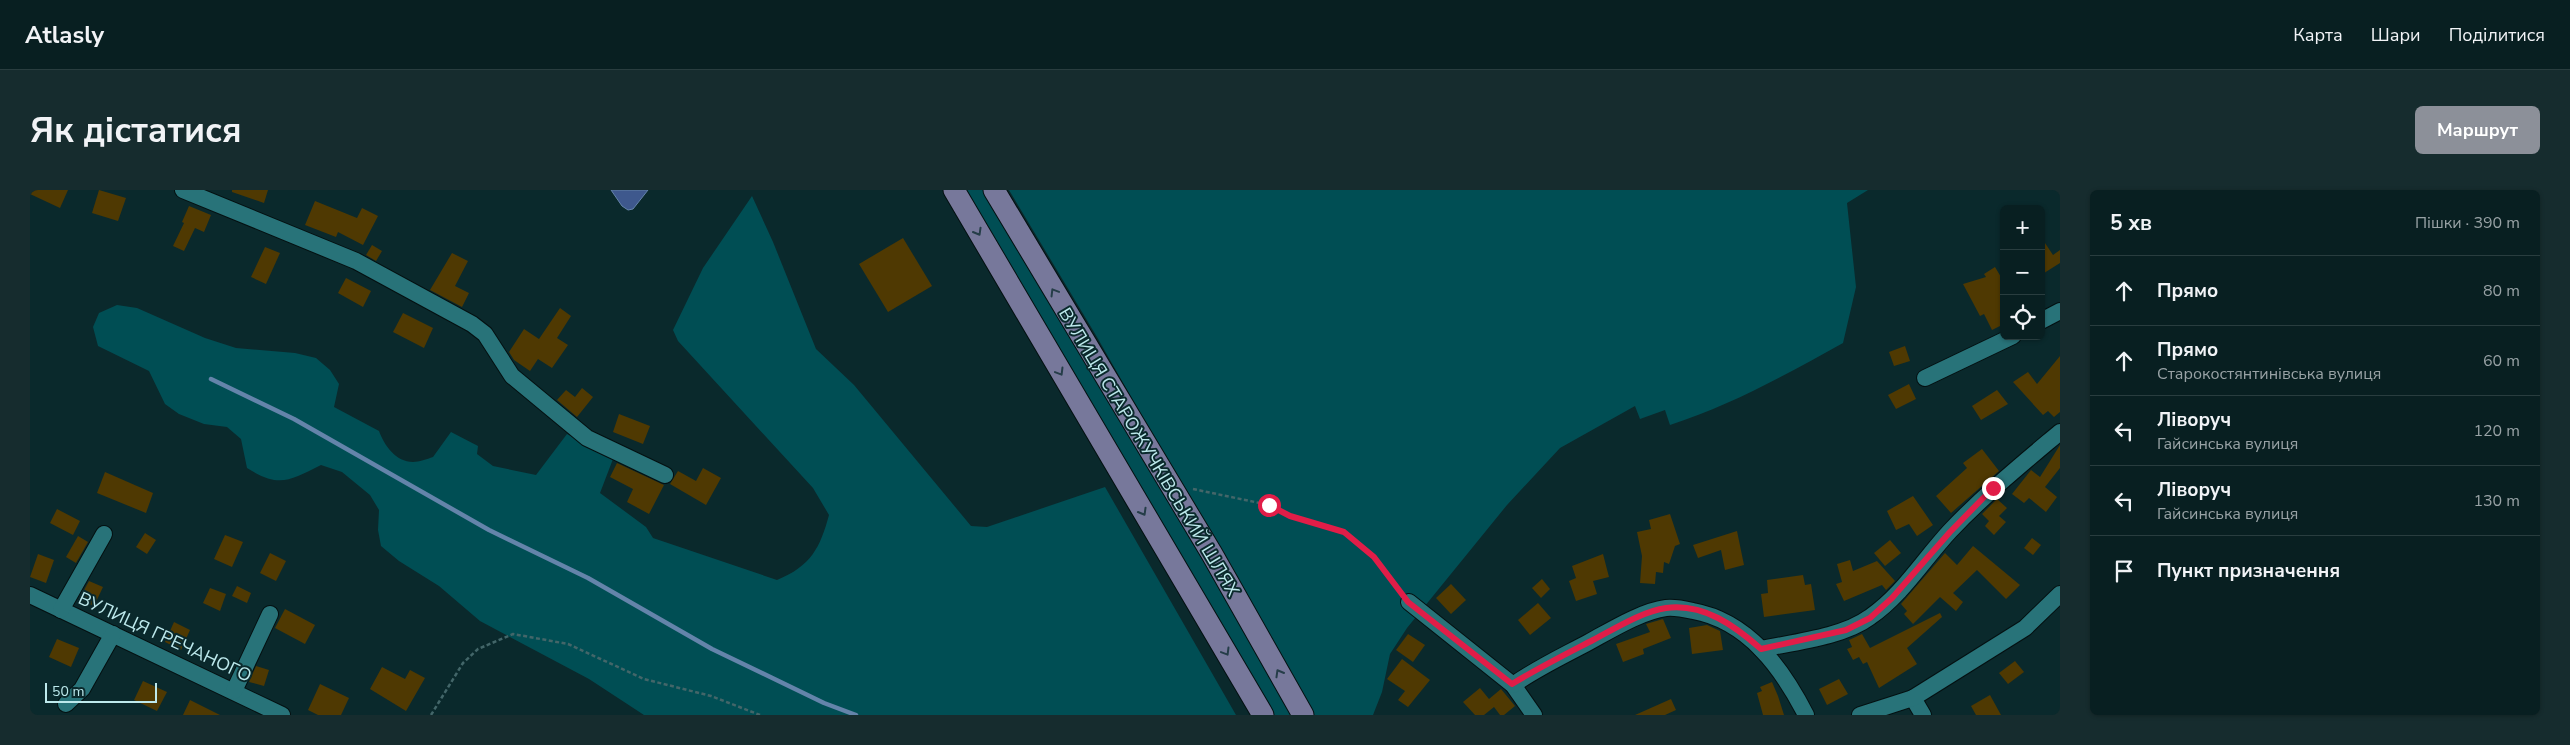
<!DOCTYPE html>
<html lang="uk">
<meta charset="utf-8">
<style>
body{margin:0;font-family:"Nunito Sans",sans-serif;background:#162c2e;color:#f1f3f6}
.controls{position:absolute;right:15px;top:15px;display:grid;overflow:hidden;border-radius:8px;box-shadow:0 1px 4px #0004}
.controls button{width:45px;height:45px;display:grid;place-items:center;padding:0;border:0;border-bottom:1px solid #293d3f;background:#081f21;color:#f1f3f6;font:25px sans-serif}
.scale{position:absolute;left:15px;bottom:12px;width:112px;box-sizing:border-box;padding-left:5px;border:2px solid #bde9ec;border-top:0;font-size:14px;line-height:18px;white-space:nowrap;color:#bde9ec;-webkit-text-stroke:4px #0a292c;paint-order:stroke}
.stop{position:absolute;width:15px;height:15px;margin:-11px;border:4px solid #e11d48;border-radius:50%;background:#fff}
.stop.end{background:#e11d48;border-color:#fff;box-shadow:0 1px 5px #0008}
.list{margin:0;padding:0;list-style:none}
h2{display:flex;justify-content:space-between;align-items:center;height:65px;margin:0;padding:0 20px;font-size:21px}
h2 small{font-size:16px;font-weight:400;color:#98a2a5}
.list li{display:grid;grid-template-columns:32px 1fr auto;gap:15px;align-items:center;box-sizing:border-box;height:70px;padding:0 20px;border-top:1px solid #293d3f}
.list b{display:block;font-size:19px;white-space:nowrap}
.list p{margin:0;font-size:16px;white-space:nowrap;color:#98a2a5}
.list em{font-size:16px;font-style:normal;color:#98a2a5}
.icon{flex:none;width:28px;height:28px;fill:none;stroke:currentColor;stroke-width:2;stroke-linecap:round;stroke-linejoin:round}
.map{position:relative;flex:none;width:2030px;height:525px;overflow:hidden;border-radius:8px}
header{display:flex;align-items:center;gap:30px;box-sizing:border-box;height:70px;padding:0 25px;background:#081f21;border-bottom:1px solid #293d3f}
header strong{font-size:24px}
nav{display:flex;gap:28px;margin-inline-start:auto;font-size:18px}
.intro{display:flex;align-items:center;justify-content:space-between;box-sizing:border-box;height:120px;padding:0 30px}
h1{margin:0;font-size:35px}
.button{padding:12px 22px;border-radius:8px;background:#8c9099;color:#fff;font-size:18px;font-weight:700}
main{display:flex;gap:30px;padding:0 30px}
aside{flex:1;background:#081f21;border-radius:8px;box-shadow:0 1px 4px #0004}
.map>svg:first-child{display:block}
</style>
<header>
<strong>Atlasly</strong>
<nav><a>Карта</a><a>Шари</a><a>Поділитися</a></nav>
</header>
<div class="intro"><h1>Як дістатися</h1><a class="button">Маршрут</a></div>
<main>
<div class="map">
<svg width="2030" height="525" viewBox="0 0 2030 525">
<rect width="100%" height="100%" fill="#0a292c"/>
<g fill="#004e54">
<path d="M933,0H954L1264,525H1244Z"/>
<path d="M979,0H1838L1817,13L1826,97L1813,153C1757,184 1702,215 1640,235L1635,220L1610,229L1605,216L1530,258L1477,315L1377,438L1360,464L1352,502L1343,525H1282L1067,147Z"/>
<path d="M722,6L743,52L786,159L824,195L941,336L957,337L1075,297L1206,525H614L559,489L450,431L409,396L369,371L351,356L348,340L349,320L340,305L312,282L291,275C259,291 249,298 217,278L211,249L197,237L174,234L149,224L135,214L119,181L68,156L63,137L69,123L87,115L107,118L175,148L206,158L265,163L286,168L300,180L309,194L304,217L349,241C354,255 366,272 383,272C389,272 397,269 403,267L421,242L448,256L447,264L463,276L506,285L537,244L583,269L570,303L616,337L623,348L747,390C781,376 790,358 799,325L783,298L648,151L643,140L673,78Z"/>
</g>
<path fill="#3e588d" stroke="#6484aa" d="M581,0H618L603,19L598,20L592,16Z"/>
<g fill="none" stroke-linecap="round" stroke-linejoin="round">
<path stroke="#6484aa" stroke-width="4.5" d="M181,189L264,229L459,340L558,388L682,459L794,513L826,525"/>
</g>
<g fill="#4f3902">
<path d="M0,0H38L30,18L0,4Z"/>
<path d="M69,0L96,8L88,31L62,23Z"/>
<path d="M202,0H238L234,13L202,2Z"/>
<path d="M285,11L327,28L332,18L348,26L333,55L308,42L306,47L275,35Z"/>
<path d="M159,16L181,25L174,42L165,38L154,61L143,56L154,33L152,32Z"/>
<path d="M2011,47L2023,65L2030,60V73L2011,85Z"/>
<path d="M873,48L902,96L858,122L829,74Z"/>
<path d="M342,55L352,61L346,71L336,65Z"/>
<path d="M235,57L250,63L236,94L221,87Z"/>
<path d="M422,63L438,71L425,96L439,103L432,117L400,100Z"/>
<path d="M1965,77L1974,92V134L1962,140L1954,124L1950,126L1933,94L1956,87L1954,84Z"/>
<path d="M316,88L341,101L333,117L308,103Z"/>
<path d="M530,118L541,126L527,148L538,155L522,178L508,169L500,181L484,170L479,162L494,139L509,149Z"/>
<path d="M373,123L403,138L394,158L363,142Z"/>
<path d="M1875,156L1880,171L1864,176L1859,162Z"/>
<path d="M2030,166V222L2024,227L2018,221L2013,225L1983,192L1998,182L2007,194Z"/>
<path d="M1879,194L1886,209L1866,219L1858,205Z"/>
<path d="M552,198L563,207L547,227L527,210L536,200L545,207Z"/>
<path d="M1967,200L1978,214L1951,230L1942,216Z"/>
<path d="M589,224L620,236L613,254L583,242Z"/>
<path d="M2030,255V278L2015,297L2027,307L2016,322L1999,308L1994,313L1982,304L2001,280L2010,287Z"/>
<path d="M1952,259L1969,281L1921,323L1906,306L1937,278L1933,273Z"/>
<path d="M587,273L634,295L619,324L597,312L603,299L580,287Z"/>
<path d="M673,278L691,288L676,315L640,294L648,281L666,291Z"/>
<path d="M75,282L123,303L116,323L67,303Z"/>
<path d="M1883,306L1903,335L1887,346L1879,334L1866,340L1857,321Z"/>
<path d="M1967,309L1977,318L1969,326L1976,332L1964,345L1955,336L1959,331L1952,324Z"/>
<path d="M27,319L50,331L43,345L20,333Z"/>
<path d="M1640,324L1650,354L1645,356L1639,374L1634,372L1633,383L1626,382L1625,394L1610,393L1612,366L1607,342L1621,339L1619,330Z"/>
<path d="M1707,341L1714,375L1695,380L1691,360L1668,368L1663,355Z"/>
<path d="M115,343L126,350L117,364L106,357Z"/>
<path d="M195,345L213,352L202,377L184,369Z"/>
<path d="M48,346L58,352L46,373L36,367Z"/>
<path d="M2002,348L2011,355L2003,365L1994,358Z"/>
<path d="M1860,350L1871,363L1855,376L1844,363Z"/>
<path d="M1943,356L1990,395L1976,409L1947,380L1923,403L1933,412L1926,421L1910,407L1883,434L1874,424L1877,421L1871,414L1915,363L1927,375Z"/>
<path d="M240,363L256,371L246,391L230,383Z"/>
<path d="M8,364L24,370L16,393L0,387Z"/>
<path d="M1573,364L1579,387L1563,391L1567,404L1546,411L1539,391L1546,388L1542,376Z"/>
<path d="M1820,370L1823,381L1847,371L1865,391L1856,400L1852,395L1814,411L1806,394L1812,392L1807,374Z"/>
<path d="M1773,385L1775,395L1781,394L1785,420L1734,427L1731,404L1738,403L1737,390Z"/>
<path d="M1512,389L1520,399L1511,408L1502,398Z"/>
<path d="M59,391L73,397L64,416L49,409Z"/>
<path d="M1421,394L1436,410L1421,424L1406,408Z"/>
<path d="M207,396L221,403L217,413L202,406Z"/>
<path d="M180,398L196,404L190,421L173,413Z"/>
<path d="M1508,413L1521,428L1500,445L1488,430Z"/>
<path d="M255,419L285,435L275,454L245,438Z"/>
<path d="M1910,423L1912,427L1877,458L1887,474L1849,498L1837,472L1833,474L1829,467L1823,470L1817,459L1822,457L1819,450L1832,444L1840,458Z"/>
<path d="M1633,429L1641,448L1613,459L1614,464L1593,472L1586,454L1620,442L1616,434Z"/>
<path d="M144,432L160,440L151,460L135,452Z"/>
<path d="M1677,435L1690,441L1693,460L1662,464L1659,438Z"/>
<path d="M1378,444L1395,455L1383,472L1366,460Z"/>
<path d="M27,449L49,458L41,477L19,467Z"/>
<path d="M1372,469L1400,490L1378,517L1368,510L1375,501L1357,489Z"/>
<path d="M1985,471L1994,482L1978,494L1969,483Z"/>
<path d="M226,476L239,480L234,496L219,492Z"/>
<path d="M352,477L375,489L380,480L395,488L376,521L340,499Z"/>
<path d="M1809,489L1818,504L1797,515L1789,499Z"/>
<path d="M113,491L137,502L127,521L104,510Z"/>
<path d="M1742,492L1748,506L1754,525H1733L1727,503L1732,501L1730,497Z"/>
<path d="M290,494L319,508L311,525H288L278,520Z"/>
<path d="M1450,498L1459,509L1471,499L1485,516L1474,525H1470L1464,517L1454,525H1445L1433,512Z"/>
<path d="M1960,505L1971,525H1946L1941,516Z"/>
<path d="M1641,509L1646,520L1635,525H1605Z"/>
<path d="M160,510L190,525H153Z"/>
</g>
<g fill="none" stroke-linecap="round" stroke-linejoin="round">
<g stroke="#041011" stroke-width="18">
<g id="minor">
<path d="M153,0L326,71L442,134L455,144L482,186L557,248L635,285"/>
<path d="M2011,131L2030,121"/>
<path d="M1895,188L1983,146"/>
<path d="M0,405L252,525"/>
<path d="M1379,412L1483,495L1504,525"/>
<path d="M31,420L74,344"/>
<path d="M1731,459C1765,452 1813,447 1840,427C1872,405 1894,369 1920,341C1954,305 1992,274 2030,242"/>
<path d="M1483,495C1507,478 1533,466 1559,452C1581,440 1612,421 1636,418C1645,417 1654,419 1663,421C1718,431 1752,478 1776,525"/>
<path d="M204,501L240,424"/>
<path d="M1883,508L1893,525"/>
<path d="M36,514L52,499L83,444"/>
<path d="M1830,525L1883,508L1995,438L2030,404"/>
</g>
</g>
<g stroke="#041011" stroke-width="23">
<g id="major">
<path d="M924,0L1233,525"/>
<path d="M964,0L1182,364L1273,525"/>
</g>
</g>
<g stroke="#436669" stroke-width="2.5" stroke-dasharray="4 2.5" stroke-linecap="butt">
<path d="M1163,299L1239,315L1260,325L1314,342L1344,367L1369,402"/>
<path d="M401,525L433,473L448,459L483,444L538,454L614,489L681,506L730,525"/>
</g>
<use href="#minor" stroke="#287379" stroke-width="16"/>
<use href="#major" stroke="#77789b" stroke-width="21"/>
</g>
<defs><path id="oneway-chevron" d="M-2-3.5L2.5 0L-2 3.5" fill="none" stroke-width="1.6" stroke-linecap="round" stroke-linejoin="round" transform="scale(1.25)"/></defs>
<g stroke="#253d48">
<use href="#oneway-chevron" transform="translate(948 42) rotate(60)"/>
<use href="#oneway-chevron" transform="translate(1024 102) rotate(-121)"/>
<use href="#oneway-chevron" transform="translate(1030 182) rotate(59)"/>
<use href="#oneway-chevron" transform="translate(1113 322) rotate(60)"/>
<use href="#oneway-chevron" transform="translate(1196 462) rotate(59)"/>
<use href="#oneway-chevron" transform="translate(1249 483) rotate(-120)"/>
</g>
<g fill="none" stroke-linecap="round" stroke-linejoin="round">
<path stroke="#e11d48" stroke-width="6" d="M1239,315L1260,326L1314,342L1344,367L1378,412L1482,494C1508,478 1536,464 1563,450C1584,439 1613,421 1636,418C1674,413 1705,436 1731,459L1816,440L1840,428L1862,408L1920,342L1963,298"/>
</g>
<g text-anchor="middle" stroke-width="4" stroke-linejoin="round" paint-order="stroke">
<g font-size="18" fill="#bde9ec" stroke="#0a292c">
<text transform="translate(1119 262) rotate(59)" y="6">ВУЛИЦЯ СТАРОЖУЧКІВСЬКИЙ ШЛЯХ</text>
<text transform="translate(135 447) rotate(25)" y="6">ВУЛИЦЯ ГРЕЧАНОГО</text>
</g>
</g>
</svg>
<div class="controls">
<button>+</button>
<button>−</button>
<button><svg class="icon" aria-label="locate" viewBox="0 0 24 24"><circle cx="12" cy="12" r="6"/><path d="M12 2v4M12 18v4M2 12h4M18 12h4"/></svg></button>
</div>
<div class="scale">50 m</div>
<div class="stop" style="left:1239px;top:315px"></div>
<div class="stop end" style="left:1963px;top:298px"></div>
</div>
<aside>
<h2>5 хв<small>Пішки · 390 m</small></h2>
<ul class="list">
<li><svg class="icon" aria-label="ahead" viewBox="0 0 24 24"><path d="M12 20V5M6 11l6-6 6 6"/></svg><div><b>Прямо</b></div><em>80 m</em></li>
<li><svg class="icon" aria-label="ahead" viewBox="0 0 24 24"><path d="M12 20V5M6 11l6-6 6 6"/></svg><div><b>Прямо</b><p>Старокостянтинівська вулиця</p></div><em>60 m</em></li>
<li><svg class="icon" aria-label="left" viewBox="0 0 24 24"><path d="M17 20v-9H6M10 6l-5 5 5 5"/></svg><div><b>Ліворуч</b><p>Гайсинська вулиця</p></div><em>120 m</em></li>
<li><svg class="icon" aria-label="left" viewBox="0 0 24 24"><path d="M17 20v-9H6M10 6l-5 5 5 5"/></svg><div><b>Ліворуч</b><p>Гайсинська вулиця</p></div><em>130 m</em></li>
<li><svg class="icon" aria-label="arrive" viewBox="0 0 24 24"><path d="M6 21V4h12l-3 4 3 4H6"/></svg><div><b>Пункт призначення</b></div></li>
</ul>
</aside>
</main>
